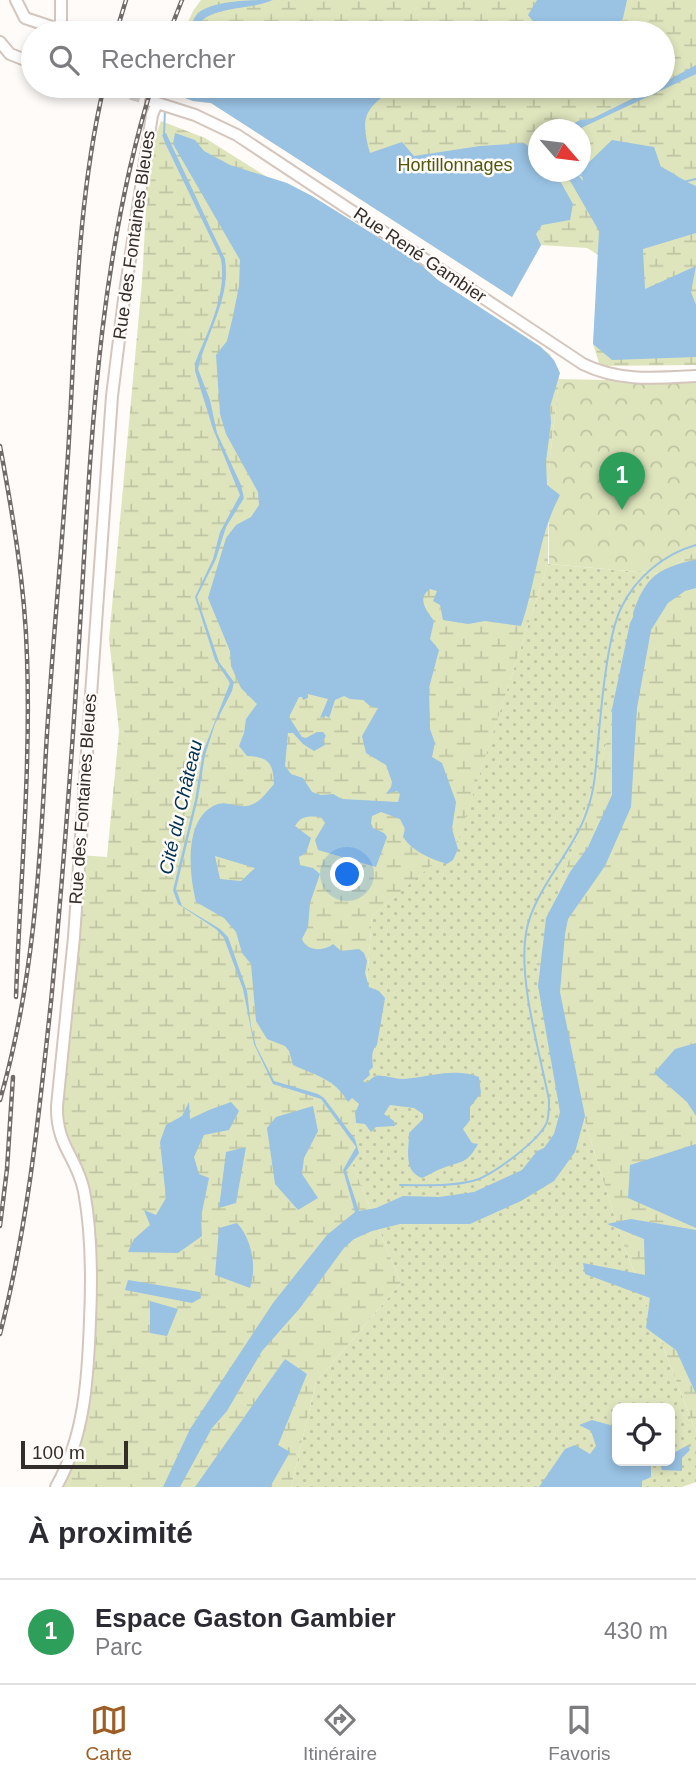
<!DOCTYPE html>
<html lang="fr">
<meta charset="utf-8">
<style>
body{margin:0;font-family:Helvetica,sans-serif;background:#f7f7f7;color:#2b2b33}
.controls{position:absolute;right:21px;bottom:21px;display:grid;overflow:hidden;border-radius:10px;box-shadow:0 4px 10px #0003}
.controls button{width:63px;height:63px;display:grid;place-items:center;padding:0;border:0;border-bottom:2px solid #e1e1e2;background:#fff;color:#2b2b33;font:35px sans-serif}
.compass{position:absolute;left:528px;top:119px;width:63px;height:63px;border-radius:50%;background:#fff;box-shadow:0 4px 10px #0003;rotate:118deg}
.scale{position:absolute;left:21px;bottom:18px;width:107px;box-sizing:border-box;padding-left:7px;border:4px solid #342e2b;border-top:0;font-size:19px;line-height:24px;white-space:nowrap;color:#342e2b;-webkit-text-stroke:5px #fefbf9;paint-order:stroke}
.you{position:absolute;left:348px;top:875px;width:24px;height:24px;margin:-18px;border:5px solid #fff;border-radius:50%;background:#1a73e8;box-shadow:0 0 0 10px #1a73e833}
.badge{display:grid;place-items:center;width:46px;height:46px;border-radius:50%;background:#9d5e25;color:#fff;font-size:23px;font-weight:700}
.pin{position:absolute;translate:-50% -58px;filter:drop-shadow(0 2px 4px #0008)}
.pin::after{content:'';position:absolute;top:37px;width:24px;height:21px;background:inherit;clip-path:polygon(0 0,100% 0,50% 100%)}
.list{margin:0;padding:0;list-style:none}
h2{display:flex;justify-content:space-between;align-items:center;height:91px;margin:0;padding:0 28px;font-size:30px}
h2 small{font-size:23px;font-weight:400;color:#7c7c81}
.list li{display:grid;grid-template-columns:46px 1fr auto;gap:21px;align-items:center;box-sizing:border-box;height:105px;padding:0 28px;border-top:2px solid #e1e1e2}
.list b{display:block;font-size:26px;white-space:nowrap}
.list p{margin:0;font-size:23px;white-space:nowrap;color:#7c7c81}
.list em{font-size:23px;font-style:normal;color:#7c7c81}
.icon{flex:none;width:38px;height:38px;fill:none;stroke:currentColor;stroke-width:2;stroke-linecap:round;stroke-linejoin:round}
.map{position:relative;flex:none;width:696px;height:1487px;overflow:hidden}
.search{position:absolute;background:#fff;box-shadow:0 4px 10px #0003;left:21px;right:21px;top:21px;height:77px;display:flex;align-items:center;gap:18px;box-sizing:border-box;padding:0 24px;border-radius:38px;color:#7c7c81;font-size:26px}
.sheet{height:196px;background:#fff}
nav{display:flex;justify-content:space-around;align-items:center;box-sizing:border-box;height:98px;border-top:2px solid #e1e1e2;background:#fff;font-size:19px;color:#7c7c81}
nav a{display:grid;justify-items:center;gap:4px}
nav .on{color:#9d5e25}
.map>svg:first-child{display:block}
</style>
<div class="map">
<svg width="696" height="1487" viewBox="0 0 696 1487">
<defs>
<pattern id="grass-dots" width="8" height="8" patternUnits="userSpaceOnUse" patternTransform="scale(1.75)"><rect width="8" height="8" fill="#dee5bd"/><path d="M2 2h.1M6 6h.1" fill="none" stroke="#bfc5a3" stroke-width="1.8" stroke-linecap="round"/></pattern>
<pattern id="forest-crowns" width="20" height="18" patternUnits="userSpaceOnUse" patternTransform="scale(1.75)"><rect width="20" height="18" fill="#dee5bd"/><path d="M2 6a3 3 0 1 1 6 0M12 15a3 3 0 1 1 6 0" fill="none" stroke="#bfc5a3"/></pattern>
<pattern id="wetland-marsh" width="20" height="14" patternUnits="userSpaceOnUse" patternTransform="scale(1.75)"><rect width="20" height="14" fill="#dee5bd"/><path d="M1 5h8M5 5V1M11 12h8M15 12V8" fill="none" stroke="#bfc5a3"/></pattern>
</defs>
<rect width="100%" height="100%" fill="#fefbf9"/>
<path fill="url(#grass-dots)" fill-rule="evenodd" d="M548,564L663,574L651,604L536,963L621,1238L696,1432V1482L682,1487H291L316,1382L401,1283L353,1166L372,916L457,843ZM617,1408H670V1461H617Z"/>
<path fill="url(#forest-crowns)" d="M559,379L696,382V551L663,574L549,564V468Z"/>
<g fill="url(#wetland-marsh)" fill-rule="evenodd">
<path d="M201,0H696V365L600,366L593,344L600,256L587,248L541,245L512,297L211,103L193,101L166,89L167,86H663V33H183L193,11ZM538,130H580V172H538Z"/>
<path d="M161,121L205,138L550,354L559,379L549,468L548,564L457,844L372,916L353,1166L401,1283L316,1382L291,1487H57L67,1468L89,1352L84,1194L59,1136L79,855L107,857L119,731L109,639L142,282L149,153Z"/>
<path d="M696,551V1432L621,1238L536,963L651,603L663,574Z"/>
</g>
<g fill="#99c2e3" fill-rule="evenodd">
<path d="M273,0C244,12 206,4 192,33H188C191,27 193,18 198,13C214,0 251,0 273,0Z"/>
<path d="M537,0H627L623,18L611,33H542L528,15Z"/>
<path d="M696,65V74L579,129H563L580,120L591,119L658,86H663V83Z"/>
<path d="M178,86H398C366,108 359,114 370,153L402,142L414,156L480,146L524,143L538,153V172H555L573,204L570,220L542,225L536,234L541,245L512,297L211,103L193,101L177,95Z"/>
<path d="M166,133L225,259C231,299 207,332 198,369L210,400L217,433L241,485L244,498L226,527L216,559L197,597L219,662L234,682L232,691L215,724L205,755L198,798L176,889L182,906L220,929L228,937L247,991L251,1026L256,1046L274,1081L318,1094L324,1098L355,1139L359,1153L346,1171L359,1211L376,1208L403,1196L439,1197L474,1192L522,1170L537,1151L544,1148L554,1134L560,1112L538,986L546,918L570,872L588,847L612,795V709L630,623L637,609L655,585L676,571L696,564V588L685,591L668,603L651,630L637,708L631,807L605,866L568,919L565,934L560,992L585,1116L575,1152L554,1181L521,1201L470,1224H400L372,1231L354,1239L344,1248L300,1308L262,1351L227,1411L212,1428L180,1487H163L190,1429L273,1303L327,1235L355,1212L343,1170L356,1147L321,1099L273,1084L254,1044L243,989L224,938L216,929L178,904L173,890L195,800L203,752L230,683L215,660L195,597L213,559L220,532L240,495L213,429L195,371V363C208,331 227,295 221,259L166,145L162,135Z"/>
<path d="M175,133L195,140L204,151L230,165L287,183L312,196L418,262L438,280L541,347L554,360L560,373L550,407L551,423L546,461L547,485L560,495C538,536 536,584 521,626L485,621L468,624L443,620L440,605L433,601L437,591L430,589C416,599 427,611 434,621L430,639L439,650L429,688L430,729L435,743L432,757L442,763L456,802L452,829L458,849L453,860L447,864C431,859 412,851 403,837L405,829L400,819L381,812L372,816L371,823L373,828L384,833L387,837L376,867L318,850L315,840L325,823L321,817C310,816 301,815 295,826L311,838L306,853L299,857L300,865L313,868L320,874L310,903L308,927L302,939C306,951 324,952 333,944L341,951L359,949L364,953L367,961L365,973L369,987L379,991L385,998L377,1045C371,1050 372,1059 373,1067L369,1071L370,1075L363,1081L367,1083C370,1080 372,1077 376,1076C379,1074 395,1079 402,1079C426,1078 455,1067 479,1077L481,1093L470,1107V1120L463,1129L472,1143L478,1144C467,1164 462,1161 443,1168C436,1170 429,1175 422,1178C403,1171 409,1150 409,1133L423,1119V1114L414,1108L390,1105L384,1114L394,1121L395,1126L376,1127L371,1132L365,1124L356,1123L355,1113L359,1104L352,1098L348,1102C335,1079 317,1076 293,1065L289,1051L285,1046L267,1039L256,1021L251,964L242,953L236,932L224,918L196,902C189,874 183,816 218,804C224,802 229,804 234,805C255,810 262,798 274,784C273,763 269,757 247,756L239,746L244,733L246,719L257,704L241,688L231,666L230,651L208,598L226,538L236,525L251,517L259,505L258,492L226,434L220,414L216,355L227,341L233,316L239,286L240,260L173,144ZM308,694L328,699L320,718L326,716L329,718L335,700L344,696L350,699L363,700L370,706L378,708L362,736L366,753L386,765L392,782L391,787L386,794L397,791L400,794L398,802L342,799L333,794L321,795L312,792L303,778L291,774L285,766L288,733H293L303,744L314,751L325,745L323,740L326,736L323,732H317L306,738L302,737L289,717L299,697H302L303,700L308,698ZM215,856L255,868L241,881L220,879Z"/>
<path d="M612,140L654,147L661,167C674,173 683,181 696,186V233L643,249L645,289L696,266L691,292L696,305V357L612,360L593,344L599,231L565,172H576L583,181L581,170Z"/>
<path d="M696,1043V1116L687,1102L654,1073L675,1049Z"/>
<path d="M189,1102L190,1119L209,1110L231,1102L239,1111L229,1130L204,1135L194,1157L199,1174L209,1178L201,1217L202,1236L178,1253L128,1252L134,1239L150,1225L144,1210L156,1215L166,1198L160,1142L166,1125L182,1116Z"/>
<path d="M313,1106L318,1131L304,1158L302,1174L318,1198L298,1210L275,1184L267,1128L276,1117Z"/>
<path d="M696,1144V1228L628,1198L630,1165Z"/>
<path d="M246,1147L236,1203L219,1208L226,1152Z"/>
<path d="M631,1219L696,1230V1394L676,1350L646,1328L650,1298L585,1274L583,1263L645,1275L644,1239L607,1224Z"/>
<path d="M237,1223C252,1239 257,1268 250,1288L215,1275L219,1228Z"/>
<path d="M128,1280L200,1292L201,1298L192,1303L125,1290Z"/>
<path d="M150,1301L178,1309L167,1336L150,1333Z"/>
<path d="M285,1359L307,1374L278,1445L290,1452L270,1487H195Z"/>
<path d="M592,1420L617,1427V1461H670V1455L688,1445L690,1450L682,1458V1471L662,1470L660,1464L654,1462L651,1465V1477L642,1481V1487H539L565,1449L575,1445L590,1454L596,1446L591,1431L579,1425Z"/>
</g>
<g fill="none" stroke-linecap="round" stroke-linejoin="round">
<g stroke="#99c2e3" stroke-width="2">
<path d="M164,135L165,109"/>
<path d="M575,172L584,177"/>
<path d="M683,182L696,179"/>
<path d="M400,1185C426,1185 451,1187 476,1180C494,1174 540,1140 547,1122C549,1116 549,1107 549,1100C540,1053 518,980 526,933C533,890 573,853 587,811C595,789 596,766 598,743C601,709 607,637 621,608C636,577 664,554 696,545"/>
</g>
<path stroke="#99c2e3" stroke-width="12" d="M639,614C650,581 662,573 696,566"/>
<path stroke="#d6d2d0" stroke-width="10" stroke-dasharray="10 5" stroke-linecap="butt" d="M102,86L151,101"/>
<g stroke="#d4c6bd" stroke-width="14">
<g id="minor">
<path d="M16,0L25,18L61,30"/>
<path d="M61,0V33"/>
<path d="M0,42L10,54L33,63"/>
<path d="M151,101L195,115L237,135L583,364C619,382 657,378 696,376"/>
<path d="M56,1487C85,1436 88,1377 90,1320C92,1277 92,1234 84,1191C77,1157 56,1146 57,1106L74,937L112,396L124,299L152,115L157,103"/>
</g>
</g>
<use href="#minor" stroke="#fff" stroke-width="10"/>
<g stroke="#706b68" stroke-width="4.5">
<g id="rail">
<path d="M116,33L126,0"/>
<path d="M169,33L182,0"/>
<path d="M0,446C13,516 25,586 27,657C31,770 20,884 16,997"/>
<path d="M0,1100C33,986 40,868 46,750C52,646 63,542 69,438C76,320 77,201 104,86"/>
<path d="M0,1226L7,1169L13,1077"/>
<path d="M0,1334C28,1225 39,1114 51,1002C64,866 74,729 82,592C92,421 101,250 152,86"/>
</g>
</g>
<use href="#rail" stroke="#fefbf9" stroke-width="2" stroke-dasharray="5" stroke-linecap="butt"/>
</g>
<g text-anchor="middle" stroke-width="5" stroke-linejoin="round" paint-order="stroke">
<g font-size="18" fill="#51580b" stroke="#fefbf9">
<text x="455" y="171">Hortillonnages</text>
</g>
<g font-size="18" fill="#342e2b" stroke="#fefbf9">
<text transform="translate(134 235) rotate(-82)" y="6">Rue des Fontaines Bleues</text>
<text transform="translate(420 255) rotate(34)" y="6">Rue René Gambier</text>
<text transform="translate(83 799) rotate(-86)" y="6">Rue des Fontaines Bleues</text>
</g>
<g font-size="19" font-style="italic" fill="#003252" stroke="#fefbf9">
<text transform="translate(180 807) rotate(-77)" y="7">Cité du Château</text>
</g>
</g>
</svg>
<div class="controls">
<button><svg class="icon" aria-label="locate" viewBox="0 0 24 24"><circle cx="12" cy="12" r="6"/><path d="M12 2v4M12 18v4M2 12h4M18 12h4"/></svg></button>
</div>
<svg class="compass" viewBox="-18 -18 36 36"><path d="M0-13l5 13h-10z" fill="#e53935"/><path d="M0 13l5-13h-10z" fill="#7c7c81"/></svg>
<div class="scale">100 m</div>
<div class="you"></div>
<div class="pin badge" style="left:622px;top:510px;background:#2e9e5b">1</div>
<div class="search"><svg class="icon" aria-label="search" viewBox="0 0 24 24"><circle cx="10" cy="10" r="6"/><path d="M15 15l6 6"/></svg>Rechercher</div>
</div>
<section class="sheet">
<h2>À proximité<small></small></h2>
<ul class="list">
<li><span class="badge" style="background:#2e9e5b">1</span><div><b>Espace Gaston Gambier</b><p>Parc</p></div><em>430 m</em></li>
</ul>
</section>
<nav>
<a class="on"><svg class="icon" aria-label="map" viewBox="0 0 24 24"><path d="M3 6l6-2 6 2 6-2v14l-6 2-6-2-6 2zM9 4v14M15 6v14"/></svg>Carte</a>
<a><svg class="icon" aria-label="directions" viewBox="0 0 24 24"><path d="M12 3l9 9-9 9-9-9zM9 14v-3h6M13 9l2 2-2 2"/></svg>Itinéraire</a>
<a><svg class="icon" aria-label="saved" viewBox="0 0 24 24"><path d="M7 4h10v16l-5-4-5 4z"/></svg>Favoris</a>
</nav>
